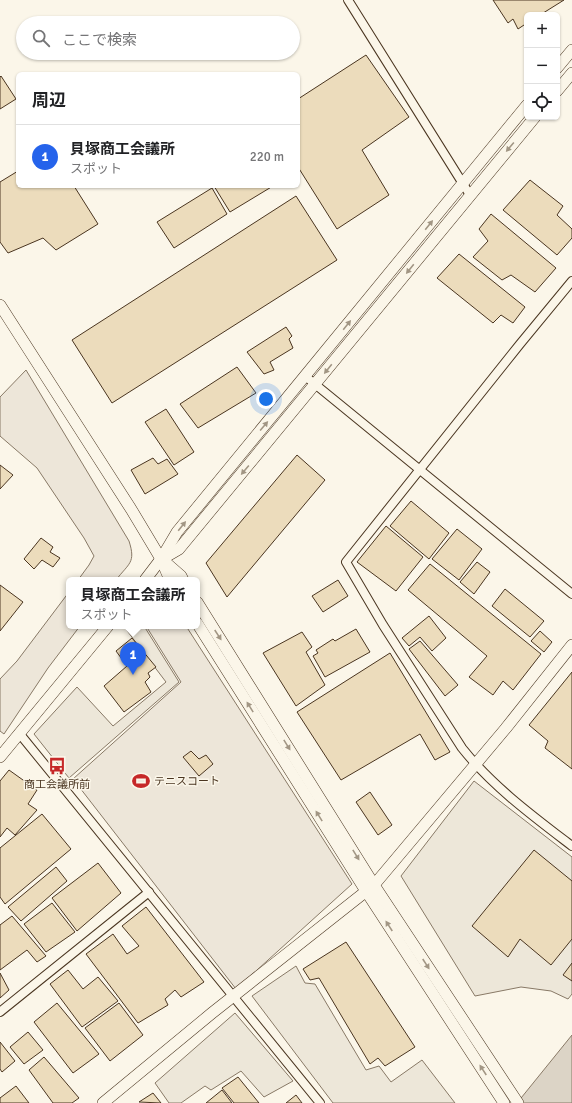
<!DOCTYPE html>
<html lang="ja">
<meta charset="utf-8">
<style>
body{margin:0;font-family:Signika,"Noto Sans JP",sans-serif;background:#f6f6f6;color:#202124}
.controls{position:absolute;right:12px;top:12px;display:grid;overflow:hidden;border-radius:6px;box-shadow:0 1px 3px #0004}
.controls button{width:36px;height:36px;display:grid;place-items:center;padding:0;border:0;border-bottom:1px solid #e0e0e0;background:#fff;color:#202124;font:20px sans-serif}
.you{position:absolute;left:266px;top:399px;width:14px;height:14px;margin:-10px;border:3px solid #fff;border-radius:50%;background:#1a73e8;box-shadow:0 0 0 6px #1a73e833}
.badge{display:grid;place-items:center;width:26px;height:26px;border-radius:50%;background:#2563eb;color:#fff;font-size:13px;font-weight:700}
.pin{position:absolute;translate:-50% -33px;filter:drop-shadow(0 1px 2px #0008)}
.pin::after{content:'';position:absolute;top:21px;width:14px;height:12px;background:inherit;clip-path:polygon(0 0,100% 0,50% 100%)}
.popup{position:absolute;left:66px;top:577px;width:134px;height:52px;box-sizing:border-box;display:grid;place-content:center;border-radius:6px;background:#fff;filter:drop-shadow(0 1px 3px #0005);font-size:13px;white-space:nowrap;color:#757577}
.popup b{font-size:15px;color:#202124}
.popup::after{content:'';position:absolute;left:50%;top:100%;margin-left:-8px;border:8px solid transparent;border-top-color:#fff}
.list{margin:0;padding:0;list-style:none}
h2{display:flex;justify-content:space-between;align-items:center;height:52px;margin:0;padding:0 16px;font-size:17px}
h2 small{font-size:13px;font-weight:400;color:#757577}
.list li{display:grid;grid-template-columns:26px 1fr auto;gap:12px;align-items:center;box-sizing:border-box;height:64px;padding:0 16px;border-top:1px solid #e0e0e0}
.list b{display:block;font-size:15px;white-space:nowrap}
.list p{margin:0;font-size:13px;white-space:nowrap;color:#757577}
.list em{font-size:13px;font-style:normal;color:#757577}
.icon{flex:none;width:22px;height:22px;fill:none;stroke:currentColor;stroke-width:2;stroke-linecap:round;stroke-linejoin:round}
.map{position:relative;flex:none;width:572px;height:1103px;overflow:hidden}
.search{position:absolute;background:#fff;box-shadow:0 1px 3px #0004;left:16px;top:16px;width:284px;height:44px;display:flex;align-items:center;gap:10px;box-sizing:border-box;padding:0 14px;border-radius:22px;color:#757577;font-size:15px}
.panel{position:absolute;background:#fff;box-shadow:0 1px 3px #0004;left:16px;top:72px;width:284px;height:116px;border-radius:6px}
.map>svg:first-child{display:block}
</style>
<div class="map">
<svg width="572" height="1103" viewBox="0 0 572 1103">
<rect width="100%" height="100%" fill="#fbf6e9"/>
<g fill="#ede6d9" stroke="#887966">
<path d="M26,370L129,541C136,563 129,563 116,580H78L89,565L94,556L84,538L37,468L0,436V397Z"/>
<path d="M69,592V626H80L48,668L4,734L0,731V679L17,661Z"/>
<path d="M146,626H186L352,884L236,989L73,779L181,682Z"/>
</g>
<g fill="#ede7d9" stroke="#887966">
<path d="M128,626H144L179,682L69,778L34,734L77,687L113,726L166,682L125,628Z"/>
<path d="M474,781L572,857V994L568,999L551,991L521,987L475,996L401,876Z"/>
<path d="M296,966L305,983L315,984L366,1070L379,1066L391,1082L422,1060L455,1103H333L252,996Z"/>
<path d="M235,1013L293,1081L264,1097L241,1071L211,1090L205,1086L181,1103H169L155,1083Z"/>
</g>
<path fill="#dcd4c6" stroke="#887966" d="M572,1035V1103H517Z"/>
<g fill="#ecdcbc" stroke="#4a3520">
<path d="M493,0H564L540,15H527V23L518,29L513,19L508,23Z"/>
<path d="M366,55L409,117L362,150L389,195L337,229L298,167V99Z"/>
<path d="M1,76L16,99L0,109V77Z"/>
<path d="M18,171V186H74L98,224L56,250L43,238L8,253L0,242V182Z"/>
<path d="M530,180L563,206L557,215L572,229V238L557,255L503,210Z"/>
<path d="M214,186H273L230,212Z"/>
<path d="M212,188L227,214L174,248L157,222Z"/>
<path d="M296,196L337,260L112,403L72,340Z"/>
<path d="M491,214L556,268L535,292L511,275L502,280L473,257L488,241L479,229Z"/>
<path d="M459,254L525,307L513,323L501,315L493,323L437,278Z"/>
<path d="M286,327L292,336L289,339L293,348L270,362L274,370L264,374L247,352Z"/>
<path d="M237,367L256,393L198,428L180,404Z"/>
<path d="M166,409L194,452L174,465L145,422Z"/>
<path d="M297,455L325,480L227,597L206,563Z"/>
<path d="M153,458L158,464L167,459L178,474L145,494L131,470Z"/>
<path d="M0,465L13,475L0,489Z"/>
<path d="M411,501L449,533L429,559L390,526Z"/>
<path d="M386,526L423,557L396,591L357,562Z"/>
<path d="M457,529L482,549L459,580L432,559Z"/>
<path d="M41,538L53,547L50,552L60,558L53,567L42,560L34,569L24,559Z"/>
<path d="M477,562L490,572L474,594L460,582Z"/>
<path d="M430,564L541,654L513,690L503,681L493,695L469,677L487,656L408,590Z"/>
<path d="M338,580L348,596L323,612L312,596Z"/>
<path d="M0,585L23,602L0,631Z"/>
<path d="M505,589L544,621L530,637L492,606Z"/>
<path d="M429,616L446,638L432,651L420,637L409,646L402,638Z"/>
<path d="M356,629L370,652L325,677L313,656L318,653L316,650L333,639L335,641Z"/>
<path d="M540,631L552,642L544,652L531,641Z"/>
<path d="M302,632L312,647L306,652L325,685L296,706L263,653Z"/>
<path d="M132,638L156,667L148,673L150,677L145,682L151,692L124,712L104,686L127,666L116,651Z"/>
<path d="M420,641L458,685L445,696L409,649Z"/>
<path d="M390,653L450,752L435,760L420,734L341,780L297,712Z"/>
<path d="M572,672V769L545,748L548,741L529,725Z"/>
<path d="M191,751L199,759L206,755L213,764L199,776L183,757Z"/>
<path d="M9,770L37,790L28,804L37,810L15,835L7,828L0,837V781Z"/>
<path d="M370,792L392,825L378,835L356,802Z"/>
<path d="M42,814L71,849L5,904L0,897V848Z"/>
<path d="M534,850L572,881V939L551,965L520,939L508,957L472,926Z"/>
<path d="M98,863L121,893L77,931L52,898Z"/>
<path d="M56,867L67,881L21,921L8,907Z"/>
<path d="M52,903L75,932L46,952L24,924Z"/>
<path d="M146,907L204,982L181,997L175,990L165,999L168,1005L138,1023L86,954L113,934L127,954L139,946L122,926Z"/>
<path d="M12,916L46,956L37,962L27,950L0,970V925Z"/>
<path d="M346,942L415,1047L385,1066L378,1058L370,1064L319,978L310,980L303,969Z"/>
<path d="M572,963V981L563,975Z"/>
<path d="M68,970L83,989L98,977L118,1001L82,1027L50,984Z"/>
<path d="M0,973L9,990L0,998Z"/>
<path d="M57,1003L99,1054L73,1073L34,1022Z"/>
<path d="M119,1003L143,1035L110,1061L85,1028Z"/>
<path d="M28,1032L43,1050L24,1064L10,1047Z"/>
<path d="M0,1042L15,1061L2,1072L0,1069Z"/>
<path d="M44,1057L79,1098L72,1103H53L29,1070Z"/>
<path d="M238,1077L259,1103H234L222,1088Z"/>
<path d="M16,1086L29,1103H0V1098Z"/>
<path d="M222,1090L232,1103H206Z"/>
<path d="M153,1093L161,1103L139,1102Z"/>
<path d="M296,1095L302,1103H286Z"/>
</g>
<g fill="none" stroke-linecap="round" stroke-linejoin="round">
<g stroke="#4a3520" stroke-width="10">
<g id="minor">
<path d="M348,0L470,195"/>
<path d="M572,281L520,344L346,562L383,625L462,748C492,786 534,817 572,846"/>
<path d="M305,376L572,594"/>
<path d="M19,733L320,1103"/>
<path d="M0,1012L149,892"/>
</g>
</g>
<g stroke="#4a3520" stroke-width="12">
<g id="tertiary">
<path d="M557,68L572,50"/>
<path d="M557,91L572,73"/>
<path d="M0,305L131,509L161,559L170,580"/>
<path d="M162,559L179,549L535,117"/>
<path d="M165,562L181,576L183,580"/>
<path d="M145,580L161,559L177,532L527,105"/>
<path d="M197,602L374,885L518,1103"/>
<path d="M197,623L366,891L504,1103"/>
<path d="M0,757L108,626"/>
<path d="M103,1103L212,1013L374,885L506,728L572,645"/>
</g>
</g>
<use href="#minor" stroke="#fbf6e9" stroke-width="8"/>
<use href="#tertiary" stroke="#fbf6e9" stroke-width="11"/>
</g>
<defs><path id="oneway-solid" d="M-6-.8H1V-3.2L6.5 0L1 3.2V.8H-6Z"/></defs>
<g fill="#a29684">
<use href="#oneway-solid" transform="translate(510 147) rotate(130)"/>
<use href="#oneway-solid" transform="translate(429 225) rotate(-51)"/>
<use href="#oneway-solid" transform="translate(410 269) rotate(129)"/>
<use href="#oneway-solid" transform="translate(347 325) rotate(-51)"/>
<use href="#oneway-solid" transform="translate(328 369) rotate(129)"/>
<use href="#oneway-solid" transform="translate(264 426) rotate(-50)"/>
<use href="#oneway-solid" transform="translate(245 470) rotate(130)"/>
<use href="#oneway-solid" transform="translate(182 526) rotate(-51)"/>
<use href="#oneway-solid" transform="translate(218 635) rotate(57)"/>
<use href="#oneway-solid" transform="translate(250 707) rotate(-122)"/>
<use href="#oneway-solid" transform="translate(287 745) rotate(58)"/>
<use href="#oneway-solid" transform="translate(319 816) rotate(-122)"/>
<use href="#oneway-solid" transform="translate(356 855) rotate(58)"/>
<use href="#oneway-solid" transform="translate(389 926) rotate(-123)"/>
<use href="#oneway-solid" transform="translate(426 964) rotate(57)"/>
<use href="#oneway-solid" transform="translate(483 1070) rotate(-123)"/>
</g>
<defs>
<g id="bus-bare" transform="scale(1.38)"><path d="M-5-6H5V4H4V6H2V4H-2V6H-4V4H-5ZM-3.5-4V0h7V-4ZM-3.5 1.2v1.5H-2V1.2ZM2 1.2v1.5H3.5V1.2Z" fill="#c62828" stroke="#fbf6e9" stroke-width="2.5" paint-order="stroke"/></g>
<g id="stadium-bare" transform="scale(1.38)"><path d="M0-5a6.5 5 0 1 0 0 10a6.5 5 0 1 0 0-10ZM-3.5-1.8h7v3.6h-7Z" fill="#c62828" stroke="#fbf6e9" stroke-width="2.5" paint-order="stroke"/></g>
</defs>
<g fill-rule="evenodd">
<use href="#bus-bare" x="57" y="766"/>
<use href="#stadium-bare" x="141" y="781"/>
</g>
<g text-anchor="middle" stroke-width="3" stroke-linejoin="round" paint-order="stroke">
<g font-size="11" fill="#4a3520" stroke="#fbf6e9" text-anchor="start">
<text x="154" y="785">テニスコート</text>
<text x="57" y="788" text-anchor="middle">商工会議所前</text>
</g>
</g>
</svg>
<div class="controls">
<button>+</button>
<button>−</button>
<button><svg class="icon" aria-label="locate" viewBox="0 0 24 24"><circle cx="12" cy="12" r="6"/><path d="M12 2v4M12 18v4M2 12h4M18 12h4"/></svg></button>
</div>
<div class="you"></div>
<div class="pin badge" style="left:133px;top:675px">1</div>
<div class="popup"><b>貝塚商工会議所</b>スポット</div>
<div class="search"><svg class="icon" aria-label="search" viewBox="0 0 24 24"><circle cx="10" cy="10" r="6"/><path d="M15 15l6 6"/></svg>ここで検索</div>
<section class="panel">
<h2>周辺<small></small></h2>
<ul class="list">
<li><span class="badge">1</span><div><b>貝塚商工会議所</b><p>スポット</p></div><em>220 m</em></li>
</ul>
</section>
</div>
